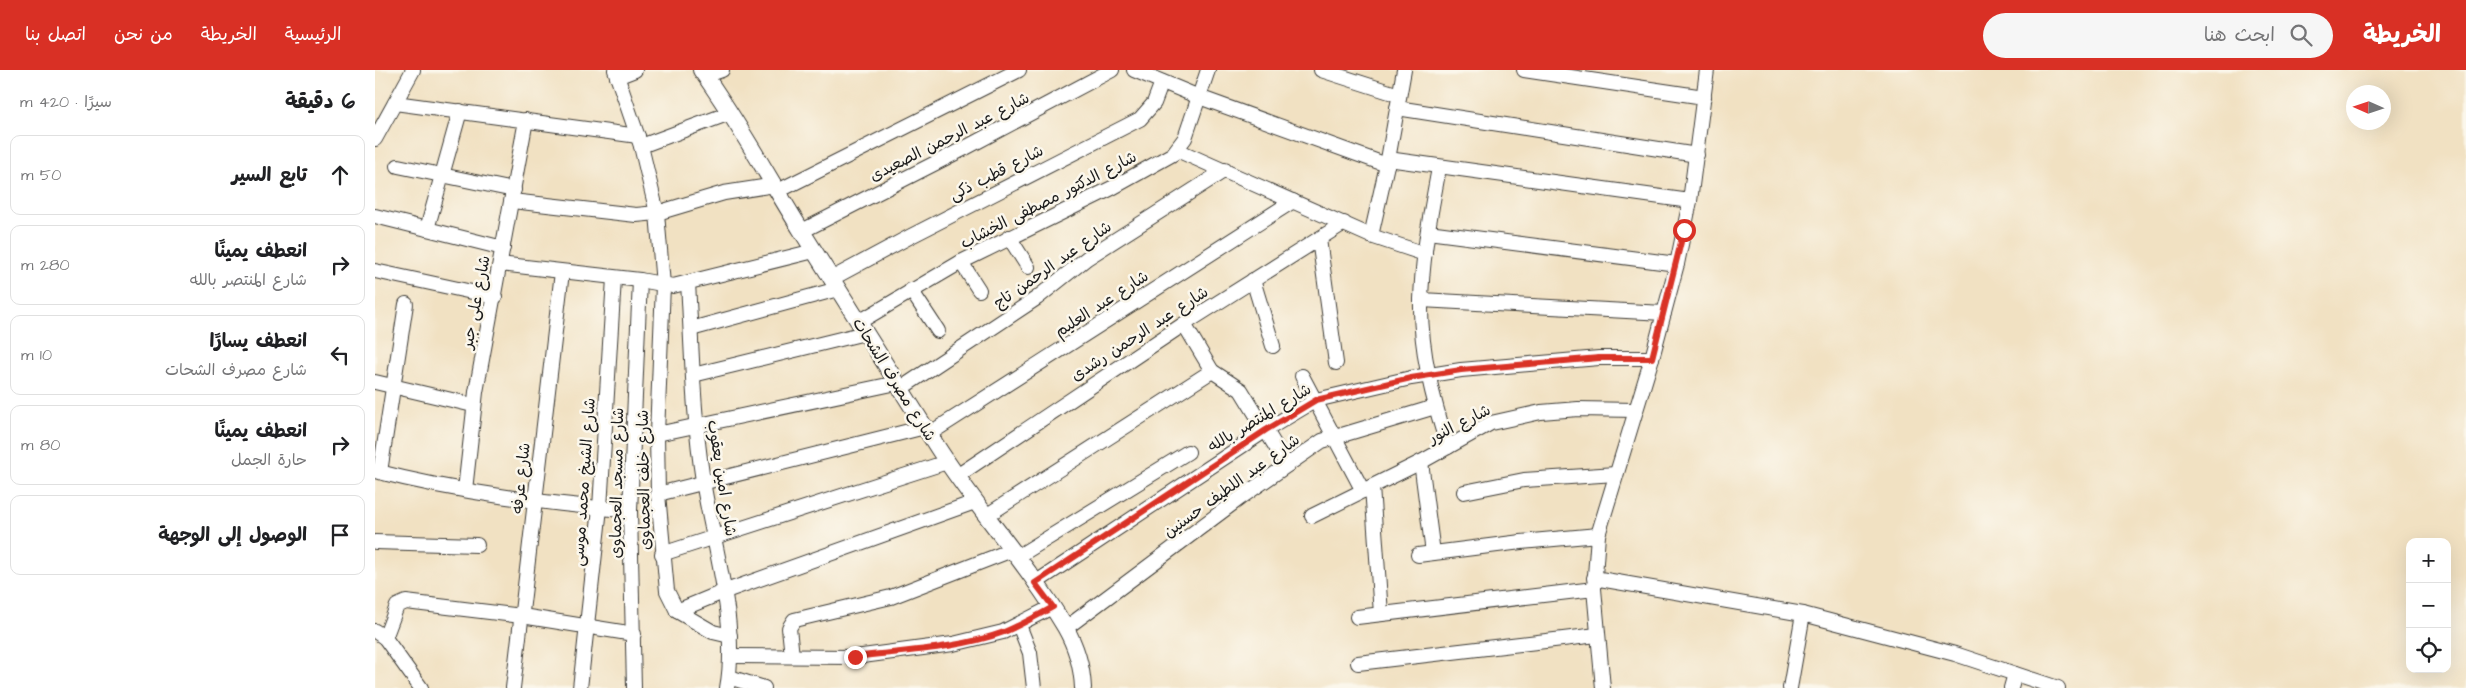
<!DOCTYPE html>
<html lang="ar">
<meta charset="utf-8">
<style>
body{margin:0;font-family:"Architects Daughter","Playpen Sans Arabic",sans-serif;background:#f6f6f6;color:#202124;direction:rtl}
.controls{position:absolute;right:15px;bottom:15px;display:grid;overflow:hidden;border-radius:10px;box-shadow:0 5px 20px #0002}
.controls button{width:45px;height:45px;display:grid;place-items:center;padding:0;border:0;border-bottom:1px solid #e0e0e0;background:#fff;color:#202124;font:25px sans-serif}
.compass{position:absolute;left:1971px;top:15px;width:45px;height:45px;border-radius:50%;background:#fff;box-shadow:0 5px 20px #0002;rotate:273deg}
.stop{position:absolute;width:15px;height:15px;margin:-11px;border:4px solid #d93025;border-radius:50%;background:#fff}
.stop.end{background:#d93025;border-color:#fff;box-shadow:0 1px 5px #0008}
.list{margin:0;padding:0;list-style:none}
h2{display:flex;justify-content:space-between;align-items:center;height:65px;margin:0;padding:0 20px;font-size:21px}
h2 small{font-size:16px;font-weight:400;color:#757577}
.list li{display:grid;grid-template-columns:32px 1fr auto;gap:15px;align-items:center;box-sizing:border-box;height:80px;margin:0 10px 10px;padding:0 10px;border:1px solid #e0e0e0;border-radius:10px}
.list b{display:block;font-size:19px;white-space:nowrap}
.list p{margin:0;font-size:16px;white-space:nowrap;color:#757577}
.list em{font-size:16px;font-style:normal;color:#757577}
.icon{flex:none;width:28px;height:28px;fill:none;stroke:currentColor;stroke-width:2;stroke-linecap:round;stroke-linejoin:round}
.map{position:relative;flex:none;width:2091px;height:618px;overflow:hidden;direction:ltr}
header{display:flex;align-items:center;gap:30px;box-sizing:border-box;height:70px;padding:0 25px;background:#d93025;color:#fff}
header strong{font-size:24px}
nav{display:flex;gap:28px;margin-inline-start:auto;font-size:18px}
.search{width:350px;height:45px;background:#f6f6f6;display:flex;align-items:center;gap:12px;box-sizing:border-box;padding:0 18px;border-radius:28px;color:#757577;font-size:19px}
main{display:flex}
aside{flex:1;background:#fff}
.map>svg:first-child{display:block}
</style>
<header>
<strong>الخريطة</strong>
<div class="search"><svg class="icon" aria-label="search" viewBox="0 0 24 24"><circle cx="10" cy="10" r="6"/><path d="M15 15l6 6"/></svg>ابحث هنا</div>
<nav><a>الرئيسية</a><a>الخريطة</a><a>من نحن</a><a>اتصل بنا</a></nav>
</header>
<main>
<div class="map">
<svg width="2091" height="618" viewBox="0 0 2091 618">
<rect width="100%" height="100%" fill="#fbf7ec"/>
<filter id="ink" filterUnits="userSpaceOnUse"><feTurbulence type="fractalNoise" baseFrequency=".02" numOctaves="2"/><feDisplacementMap in="SourceGraphic" scale="10" xChannelSelector="R" yChannelSelector="G"/><feConvolveMatrix kernelMatrix="1 2 1 2 8 2 1 2 1" color-interpolation-filters="sRGB"/></filter>
<filter id="wash" filterUnits="userSpaceOnUse"><feTurbulence type="fractalNoise" baseFrequency=".0096" numOctaves="4" result="noise"/><feDisplacementMap in="SourceGraphic" scale="20" xChannelSelector="R" yChannelSelector="G"/><feGaussianBlur stdDeviation="1.12" result="paint"/><feColorMatrix in="noise" values="0 0 0 0 0 0 0 0 0 0 0 0 0 0 0 0 0 1.4 0 .05"/><feComposite in="paint" operator="in"/></filter>
<g filter="url(#wash)">
<rect width="100%" height="100%" fill="#f1e1c2"/>
</g>
<g filter="url(#ink)">
<g fill="none" stroke-linecap="round" stroke-linejoin="round">
<g stroke="#3c3a35" stroke-width="16">
<g id="minor">
<path d="M240,0L266,76L282,143L288,215L282,364L283,424L292,521L302,541L338,562L355,566"/>
<path d="M759,0L824,27L1012,95"/>
<path d="M946,0L1024,25"/>
<path d="M1149,0L1329,27"/>
<path d="M330,6L347,0"/>
<path d="M242,7L260,0"/>
<path d="M20,33L263,66"/>
<path d="M1022,38L1322,85"/>
<path d="M0,69L38,0"/>
<path d="M266,76L355,43"/>
<path d="M802,80L996,166L1050,184"/>
<path d="M1013,89L1315,131"/>
<path d="M23,96L139,120"/>
<path d="M1064,98C1056,141 1047,186 1046,231C1045,281 1058,330 1073,377"/>
<path d="M403,121L644,0"/>
<path d="M137,131L261,145L282,143L349,123L400,115"/>
<path d="M0,146L128,178"/>
<path d="M52,159L85,41"/>
<path d="M427,161L592,77L737,0"/>
<path d="M1053,162L1302,194"/>
<path d="M996,166L1012,95L1029,0"/>
<path d="M634,167L653,197"/>
<path d="M944,169L961,293"/>
<path d="M586,192L604,220"/>
<path d="M125,194L265,210L298,216L439,181"/>
<path d="M0,201L120,227"/>
<path d="M456,209L536,166L765,49L779,33L787,12"/>
<path d="M878,210L898,276"/>
<path d="M313,213C317,279 318,346 328,411C338,474 364,554 352,618"/>
<path d="M536,220L563,261"/>
<path d="M1046,230L1289,243"/>
<path d="M484,252L586,192L737,118L798,84L810,68L833,0"/>
<path d="M809,254L837,301L866,320L912,395"/>
<path d="M316,259L463,219"/>
<path d="M318,305L490,263"/>
<path d="M927,306L988,421"/>
<path d="M0,312L98,335"/>
<path d="M525,319L662,228L712,188L850,100"/>
<path d="M282,364L522,313"/>
<path d="M554,364L918,131"/>
<path d="M1046,392L1058,483"/>
<path d="M0,401C84,423 169,433 255,441"/>
<path d="M5,402L31,234"/>
<path d="M582,406L809,254L969,153"/>
<path d="M997,417L1006,544"/>
<path d="M90,420L101,322L151,50"/>
<path d="M1089,422L1149,410L1241,404"/>
<path d="M283,424L550,357"/>
<path d="M611,446L837,301"/>
<path d="M937,446L1046,392L1116,353L1166,342L1203,339L1261,340"/>
<path d="M0,472L102,475"/>
<path d="M287,484L572,392"/>
<path d="M1043,485L1146,472L1223,465"/>
<path d="M642,487L813,382"/>
<path d="M1219,508L1428,544L1580,584L1683,618"/>
<path d="M660,513L891,360L941,330L1036,308L1086,300L1224,288H1277"/>
<path d="M302,541L348,522L600,432"/>
<path d="M982,547L1219,519"/>
<path d="M644,555L655,583L659,618"/>
<path d="M691,558L865,428L947,371L1060,337"/>
<path d="M0,561L10,568L46,618"/>
<path d="M10,568L22,536L31,532L147,546L259,564"/>
<path d="M356,586L480,587L578,574L628,562L677,537"/>
<path d="M417,586L414,558L419,550L516,527L637,480"/>
<path d="M983,593L1222,565"/>
<path d="M354,607L389,618"/>
<path d="M138,618L187,202"/>
<path d="M205,618L225,438L239,208"/>
<path d="M259,618L255,441L265,210"/>
<path d="M1228,618L1219,519L1223,465L1277,288L1302,194L1315,131L1332,0"/>
<path d="M1415,618L1428,544"/>
<path d="M1636,618L1640,604"/>
</g>
</g>
<g stroke="#3c3a35" stroke-width="18">
<path id="tertiary" d="M326,0C363,51 393,107 426,160C471,232 516,303 561,375C601,438 652,493 690,557C701,576 707,596 708,618"/>
</g>
<use href="#minor" stroke="#fff" stroke-width="14"/>
<use href="#tertiary" stroke="#fff" stroke-width="16"/>
</g>
</g>
<g fill="none" stroke-linecap="round" stroke-linejoin="round" filter="url(#ink)">
<path stroke="#d93025" stroke-width="6" d="M480,587C528,581 583,579 629,562C646,555 662,546 678,537L660,513L891,360L941,330L1036,308L1086,300L1224,288H1277L1309,160"/>
</g>
<g text-anchor="middle" stroke-width="5" stroke-linejoin="round" paint-order="stroke">
<g font-size="16" fill="#1c1c1c" stroke="#fbf7ec">
<text transform="translate(574 66) rotate(-27)" y="6">شارع عبد الرحمن الصعيدى</text>
<text transform="translate(621 102) rotate(-27)" y="6">شارع قطب ذكى</text>
<text transform="translate(673 129) rotate(-27)" y="6">شارع الدكتور مصطفى الخشاب</text>
<text transform="translate(677 194) rotate(-35)" y="6">شارع عبد الرحمن تاج</text>
<text transform="translate(100 232) rotate(-79)" y="6">شارع على جبر</text>
<text transform="translate(726 233) rotate(-33)" y="6">شارع عبد العليم</text>
<text transform="translate(764 263) rotate(-33)" y="6">شارع عبد الرحمن رشدى</text>
<text transform="translate(520 309) rotate(58)" y="6">شارع مصرف الشحات</text>
<text transform="translate(884 347) rotate(-31)" y="6">شارع المنتصر بالله</text>
<text transform="translate(1084 353) rotate(-27)" y="6">شارع النور</text>
<text transform="translate(145 408) rotate(-84)" y="6">شارع عرفه</text>
<text transform="translate(348 408) rotate(81)" y="6">شارع امين يعقوب</text>
<text transform="translate(268 410) rotate(-91)" y="6">شارع خلف العجماوى</text>
<text transform="translate(208 412) rotate(-86)" y="6">شارع الشيخ محمد موسى</text>
<text transform="translate(241 413) rotate(-89)" y="6">شارع مسجد العجماوى</text>
<text transform="translate(856 415) rotate(-36)" y="6">شارع عبد اللطيف حسنين</text>
</g>
</g>
</svg>
<div class="controls">
<button>+</button>
<button>−</button>
<button><svg class="icon" aria-label="locate" viewBox="0 0 24 24"><circle cx="12" cy="12" r="6"/><path d="M12 2v4M12 18v4M2 12h4M18 12h4"/></svg></button>
</div>
<svg class="compass" viewBox="-18 -18 36 36"><path d="M0-13l5 13h-10z" fill="#e53935"/><path d="M0 13l5-13h-10z" fill="#757577"/></svg>
<div class="stop" style="left:1309px;top:160px"></div>
<div class="stop end" style="left:480px;top:587px"></div>
</div>
<aside>
<h2>6 دقيقة<small>سيرًا · 420 m</small></h2>
<ul class="list">
<li><svg class="icon" aria-label="ahead" viewBox="0 0 24 24"><path d="M12 20V5M6 11l6-6 6 6"/></svg><div><b>تابع السير</b></div><em>50 m</em></li>
<li><svg class="icon" aria-label="right" viewBox="0 0 24 24"><path d="M7 20v-9h11M14 6l5 5-5 5"/></svg><div><b>انعطف يمينًا</b><p>شارع المنتصر بالله</p></div><em>280 m</em></li>
<li><svg class="icon" aria-label="left" viewBox="0 0 24 24"><path d="M17 20v-9H6M10 6l-5 5 5 5"/></svg><div><b>انعطف يسارًا</b><p>شارع مصرف الشحات</p></div><em>10 m</em></li>
<li><svg class="icon" aria-label="right" viewBox="0 0 24 24"><path d="M7 20v-9h11M14 6l5 5-5 5"/></svg><div><b>انعطف يمينًا</b><p>حارة الجمل</p></div><em>80 m</em></li>
<li><svg class="icon" aria-label="arrive" viewBox="0 0 24 24"><path d="M6 21V4h12l-3 4 3 4H6"/></svg><div><b>الوصول إلى الوجهة</b></div></li>
</ul>
</aside>
</main>
